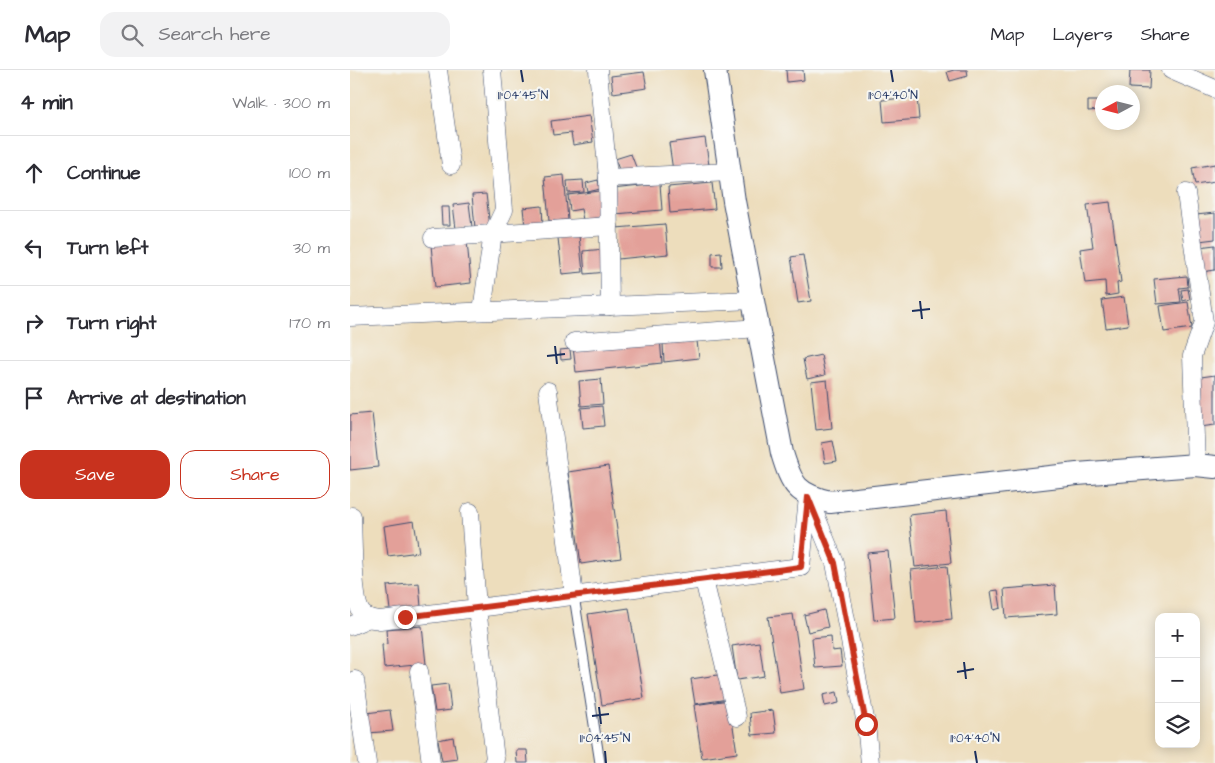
<!DOCTYPE html>
<meta charset="utf-8">
<style>
body{margin:0;font-family:"Architects Daughter",sans-serif;background:#f2f2f3;color:#2b2b33}
.controls{position:absolute;right:15px;bottom:15px;display:grid;overflow:hidden;border-radius:10px;box-shadow:0 2px 12px #0003}
.controls button{width:45px;height:45px;display:grid;place-items:center;padding:0;border:0;border-bottom:1px solid #e1e1e2;background:#fff;color:#2b2b33;font:25px sans-serif}
.compass{position:absolute;left:745px;top:15px;width:45px;height:45px;border-radius:50%;background:#fff;box-shadow:0 2px 12px #0003;rotate:263deg}
.stop{position:absolute;width:15px;height:15px;margin:-11px;border:4px solid #c8321e;border-radius:50%;background:#fff}
.stop.end{background:#c8321e;border-color:#fff;box-shadow:0 1px 5px #0008}
.list{margin:0;padding:0;list-style:none}
h2{display:flex;justify-content:space-between;align-items:center;height:65px;margin:0;padding:0 20px;font-size:21px}
h2 small{font-size:16px;font-weight:400;color:#7c7c81}
.list li{display:grid;grid-template-columns:32px 1fr auto;gap:15px;align-items:center;box-sizing:border-box;height:75px;padding:0 20px;border-top:1px solid #e1e1e2}
.list b{display:block;font-size:19px;white-space:nowrap}
.list em{font-size:16px;font-style:normal;color:#7c7c81}
.actions{display:flex;gap:10px;padding:15px 20px}
.actions a{flex:1;padding:11px 0;border:1px solid #c8321e;border-radius:15px;text-align:center;font-size:18px;color:#c8321e}
.actions .main{background:#c8321e;color:#fff}
.icon{flex:none;width:28px;height:28px;fill:none;stroke:currentColor;stroke-width:2;stroke-linecap:round;stroke-linejoin:round}
.map{position:relative;flex:none;width:865px;height:693px;overflow:hidden}
header{display:flex;align-items:center;gap:30px;box-sizing:border-box;height:70px;padding:0 25px;background:#fff;border-bottom:1px solid #e1e1e2}
header strong{font-size:24px}
nav{display:flex;gap:28px;margin-inline-start:auto;font-size:18px}
.search{width:350px;height:45px;background:#f2f2f3;display:flex;align-items:center;gap:12px;box-sizing:border-box;padding:0 18px;border-radius:15px;color:#7c7c81;font-size:19px}
main{display:flex}
aside{flex:1;background:#fff}
.map>svg:first-child{display:block}
</style>
<header>
<strong>Map</strong>
<div class="search"><svg class="icon" aria-label="search" viewBox="0 0 24 24"><circle cx="10" cy="10" r="6"/><path d="M15 15l6 6"/></svg>Search here</div>
<nav><a>Map</a><a>Layers</a><a>Share</a></nav>
</header>
<main>
<aside>
<h2>4 min<small>Walk · 300 m</small></h2>
<ul class="list">
<li><svg class="icon" aria-label="ahead" viewBox="0 0 24 24"><path d="M12 20V5M6 11l6-6 6 6"/></svg><div><b>Continue</b></div><em>100 m</em></li>
<li><svg class="icon" aria-label="left" viewBox="0 0 24 24"><path d="M17 20v-9H6M10 6l-5 5 5 5"/></svg><div><b>Turn left</b></div><em>30 m</em></li>
<li><svg class="icon" aria-label="right" viewBox="0 0 24 24"><path d="M7 20v-9h11M14 6l5 5-5 5"/></svg><div><b>Turn right</b></div><em>170 m</em></li>
<li><svg class="icon" aria-label="arrive" viewBox="0 0 24 24"><path d="M6 21V4h12l-3 4 3 4H6"/></svg><div><b>Arrive at destination</b></div></li>
</ul>
<div class="actions"><a class="main">Save</a><a>Share</a></div>
</aside>
<div class="map">
<svg width="865" height="693" viewBox="0 0 865 693">
<rect width="100%" height="100%" fill="#f6f6f2"/>
<filter id="ink" filterUnits="userSpaceOnUse"><feTurbulence type="fractalNoise" baseFrequency=".02" numOctaves="2"/><feDisplacementMap in="SourceGraphic" scale="10" xChannelSelector="R" yChannelSelector="G"/><feConvolveMatrix kernelMatrix="1 2 1 2 8 2 1 2 1" color-interpolation-filters="sRGB"/></filter>
<filter id="wash" filterUnits="userSpaceOnUse"><feTurbulence type="fractalNoise" baseFrequency=".0096" numOctaves="4" result="noise"/><feDisplacementMap in="SourceGraphic" scale="20" xChannelSelector="R" yChannelSelector="G"/><feGaussianBlur stdDeviation="1.12" result="paint"/><feColorMatrix in="noise" values="0 0 0 0 0 0 0 0 0 0 0 0 0 0 0 0 0 1.4 0 .05"/><feComposite in="paint" operator="in"/></filter>
<g filter="url(#wash)">
<rect width="100%" height="100%" fill="#edddbc"/>
<g id="blocks">
<g fill="#e3a099">
<path d="M436,0H453L454,10L437,12Z"/>
<path d="M604,0H617L618,6L600,11L597,2Z"/>
<path d="M780,0H800L799,19L779,18Z"/>
<path d="M294,2L297,18L263,23L261,6Z"/>
<path d="M567,27L569,49L534,52L532,30Z"/>
<path d="M738,31H752V40L738,41Z"/>
<path d="M239,46L243,72L223,75L221,63L203,65L201,51Z"/>
<path d="M355,68L359,95L323,101L319,73Z"/>
<path d="M281,84L286,97L270,102L265,89Z"/>
<path d="M865,94V112L845,115L842,98Z"/>
<path d="M214,105L218,150L199,151L195,107Z"/>
<path d="M233,110L234,122L218,123L217,111Z"/>
<path d="M248,110L250,119L238,122L236,113Z"/>
<path d="M362,113L365,139L320,143L318,117Z"/>
<path d="M310,114L312,140L265,144L262,119Z"/>
<path d="M250,121L253,147L233,150L231,139L220,141L218,125Z"/>
<path d="M136,124L140,157L125,158L122,125Z"/>
<path d="M760,132L771,212L767,213L768,224L756,226L755,211L735,213L730,179L743,177L737,135Z"/>
<path d="M119,133L122,157L106,159L103,135Z"/>
<path d="M192,136L193,155L175,157L173,138Z"/>
<path d="M91,137H99L100,155H92Z"/>
<path d="M865,143V169L849,171L846,145Z"/>
<path d="M315,154L318,184L268,189L266,158Z"/>
<path d="M229,166L233,202L212,204L208,168Z"/>
<path d="M117,171L121,213L85,217L81,175Z"/>
<path d="M865,175V200L852,202L849,177Z"/>
<path d="M255,179L257,202L235,204L233,181Z"/>
<path d="M371,182L372,197H362V183Z"/>
<path d="M453,185L461,231L448,233L441,187Z"/>
<path d="M837,206L838,217L829,218L831,232L807,234L804,209Z"/>
<path d="M838,219L840,229L833,231L831,220Z"/>
<path d="M774,227L778,255L756,258L752,230Z"/>
<path d="M838,232L842,258L814,262L810,236Z"/>
<path d="M310,268L312,293L226,302L223,277Z"/>
<path d="M347,271L349,288L314,292L313,274Z"/>
<path d="M220,279L221,289L211,290L210,280Z"/>
<path d="M471,285L475,305L457,309L453,289Z"/>
<path d="M865,305V355L850,357L844,308Z"/>
<path d="M251,309L253,334L231,336L229,311Z"/>
<path d="M477,310L482,358L466,360L461,312Z"/>
<path d="M252,336L254,356L233,358L231,338Z"/>
<path d="M22,343L28,397L0,400V345Z"/>
<path d="M483,371L487,391L475,393L472,373Z"/>
<path d="M258,396L271,488L231,494L218,402Z"/>
<path d="M596,441L601,493L565,497L559,445Z"/>
<path d="M64,451L69,482L38,486L34,456Z"/>
<path d="M538,481L545,548L524,550L517,483Z"/>
<path d="M597,496L602,549L566,553L561,500Z"/>
<path d="M69,513L71,537L40,540L37,516Z"/>
<path d="M705,515L707,544L656,548L654,519Z"/>
<path d="M648,520L651,538L644,540L641,521Z"/>
<path d="M279,538L294,628L252,635L238,544Z"/>
<path d="M474,540L478,557L458,562L454,545Z"/>
<path d="M443,544L454,619L430,623L418,547Z"/>
<path d="M72,556L76,594L34,598L32,575L37,574L36,559Z"/>
<path d="M481,566L482,581L490,580L492,596L465,598L462,568Z"/>
<path d="M409,572L414,606L387,610L382,576Z"/>
<path d="M374,604L378,629L345,634L341,609Z"/>
<path d="M98,614L101,640L85,642L81,616Z"/>
<path d="M487,622L489,633L475,636L473,625Z"/>
<path d="M379,630L387,683L352,688L344,635Z"/>
<path d="M40,640L43,661L18,663L16,643Z"/>
<path d="M423,640L426,663L402,665L400,643Z"/>
<path d="M103,667L107,689L92,691L88,670Z"/>
<path d="M166,680H177L178,693H167Z"/>
</g>
</g>
</g>
<g filter="url(#ink)">
<use href="#blocks" fill-opacity="0" stroke="#3a496c" stroke-width="1"/>
<g fill="none" stroke-linecap="round" stroke-linejoin="round">
<g stroke="#3a496c" stroke-width="11">
<path id="service" d="M224,526L250,693"/>
</g>
<g stroke="#3a496c" stroke-width="19">
<g id="minor">
<path d="M88,0L101,95"/>
<path d="M248,0L258,108L260,236"/>
<path d="M821,0L865,19"/>
<path d="M258,108L380,102"/>
<path d="M836,123L854,252L842,286L846,395"/>
<path d="M83,168L259,156"/>
<path d="M132,241L143,163L154,140L142,0"/>
<path d="M0,247L403,230"/>
<path d="M224,272L408,258"/>
<path d="M198,321L224,526"/>
<path d="M459,429L485,493L516,654L520,693"/>
<path d="M2,446C3,464 2,532 12,543C17,549 23,549 30,550L127,538L120,442"/>
<path d="M354,510L387,647"/>
<path d="M0,556L19,548"/>
<path d="M69,601L81,693"/>
<path d="M5,610L17,693"/>
<path d="M143,693L145,689L127,538L451,497L458,427"/>
</g>
</g>
<g stroke="#3a496c" stroke-width="24">
<path id="tertiary" d="M365,0L384,131L432,383C442,416 447,424 480,432L727,404L846,395L865,397"/>
</g>
<use href="#service" stroke="#fff" stroke-width="9"/>
<use href="#minor" stroke="#fff" stroke-width="18"/>
<use href="#tertiary" stroke="#fff" stroke-width="22"/>
</g>
</g>
<g fill="none" stroke-linecap="round" stroke-linejoin="round" filter="url(#ink)">
<path stroke="#c8321e" stroke-width="6" d="M55,547L451,497L458,427L485,493L516,654"/>
</g>
<path fill="none" stroke="#1b2f5e" stroke-width="2" d="M171,0L173,12M541,0L543,12M570,231L572,249M562,241L580,239M205,276L207,294M197,286L215,284M614,592L616,609M607,602L624,599M249,637L251,654M242,646L259,644M255,681L256,693M625,681L627,693"/>
<g font-size="12" text-anchor="middle" fill="#1b2f5e" stroke="#f6f6f2" stroke-width="4" stroke-linejoin="round" paint-order="stroke">
<text x="173" y="29">11°04'45"N</text>
<text x="543" y="29">11°04'40"N</text>
<text x="255" y="672">11°04'45"N</text>
<text x="625" y="672">11°04'40"N</text>
</g>
</svg>
<div class="controls">
<button>+</button>
<button>−</button>
<button><svg class="icon" aria-label="layers" viewBox="0 0 24 24"><path d="M12 4l9 5-9 5-9-5zM3 14l9 5 9-5"/></svg></button>
</div>
<svg class="compass" viewBox="-18 -18 36 36"><path d="M0-13l5 13h-10z" fill="#e53935"/><path d="M0 13l5-13h-10z" fill="#7c7c81"/></svg>
<div class="stop" style="left:516px;top:654px"></div>
<div class="stop end" style="left:55px;top:547px"></div>
</div>
</main>
